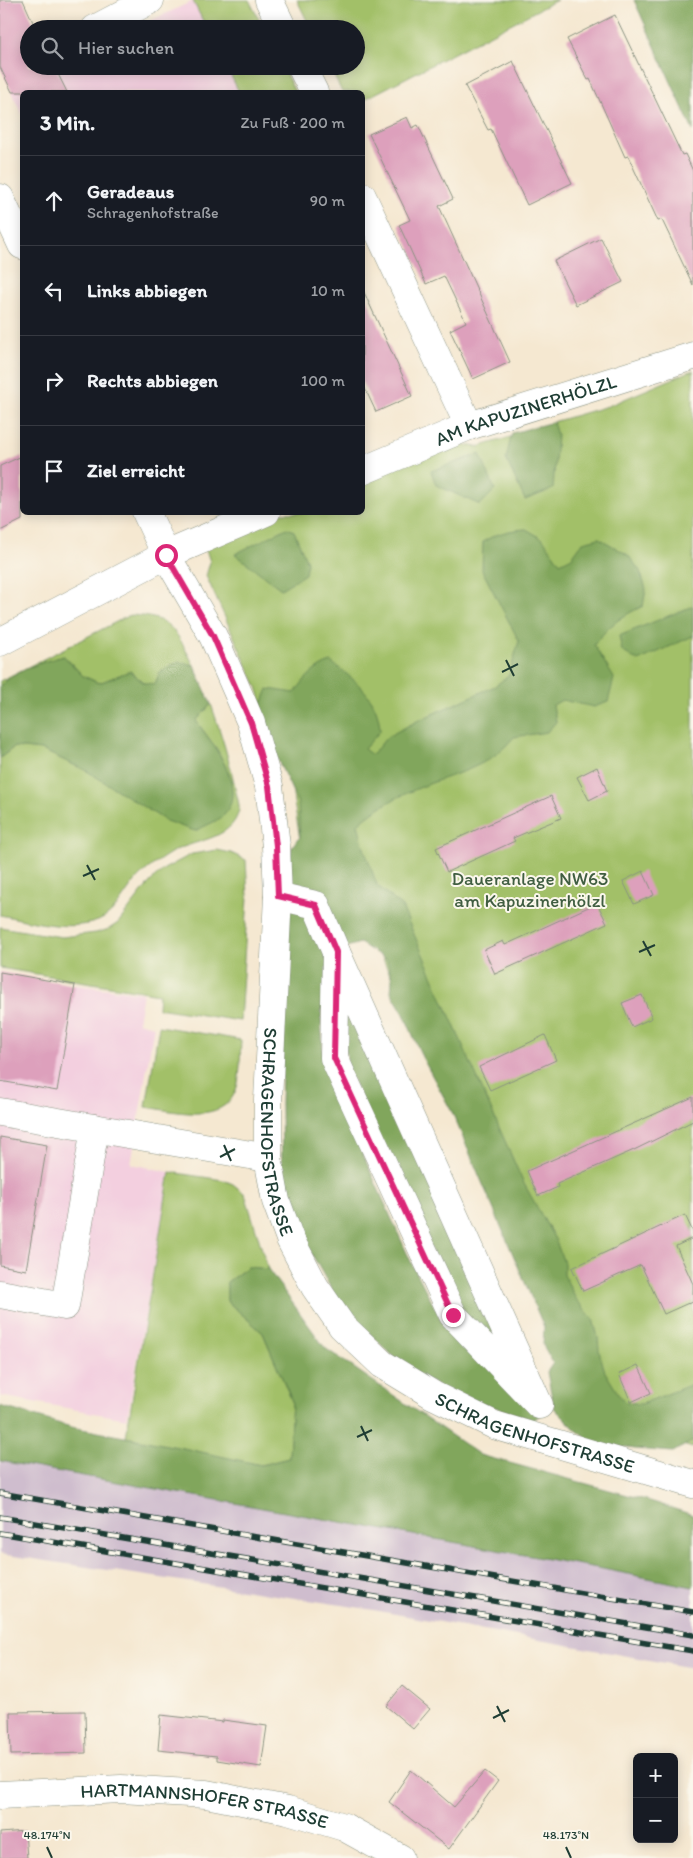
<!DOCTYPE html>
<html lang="de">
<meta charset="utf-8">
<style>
body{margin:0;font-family:Itim,sans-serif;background:#242831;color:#f1f3f6}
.controls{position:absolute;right:15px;bottom:15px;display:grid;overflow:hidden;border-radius:8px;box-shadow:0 2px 12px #0003}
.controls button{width:45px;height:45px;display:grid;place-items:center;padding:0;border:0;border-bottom:1px solid #363941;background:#171b24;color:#f1f3f6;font:25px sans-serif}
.stop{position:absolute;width:15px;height:15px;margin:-11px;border:4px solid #db2777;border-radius:50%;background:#fff}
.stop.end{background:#db2777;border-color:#fff;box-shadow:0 1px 5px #0008}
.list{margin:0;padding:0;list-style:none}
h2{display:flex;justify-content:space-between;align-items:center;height:65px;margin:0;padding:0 20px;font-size:21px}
h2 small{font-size:16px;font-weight:400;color:#9ea1a6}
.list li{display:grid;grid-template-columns:32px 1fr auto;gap:15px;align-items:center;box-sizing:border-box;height:90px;padding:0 20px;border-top:1px solid #363941}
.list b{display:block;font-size:19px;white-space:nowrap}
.list p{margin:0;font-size:16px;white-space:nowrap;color:#9ea1a6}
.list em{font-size:16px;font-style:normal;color:#9ea1a6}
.icon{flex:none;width:28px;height:28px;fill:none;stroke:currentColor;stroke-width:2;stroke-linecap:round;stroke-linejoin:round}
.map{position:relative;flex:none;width:693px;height:1858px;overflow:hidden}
.search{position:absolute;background:#171b24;box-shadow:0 2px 12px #0003;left:20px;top:20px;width:345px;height:55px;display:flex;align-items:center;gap:12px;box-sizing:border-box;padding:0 18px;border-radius:28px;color:#9ea1a6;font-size:19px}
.panel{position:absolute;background:#171b24;box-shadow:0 2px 12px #0003;left:20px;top:90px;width:345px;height:425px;border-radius:8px}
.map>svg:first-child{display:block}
</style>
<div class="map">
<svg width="693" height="1858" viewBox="0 0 693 1858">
<rect width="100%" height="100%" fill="#fbf7ec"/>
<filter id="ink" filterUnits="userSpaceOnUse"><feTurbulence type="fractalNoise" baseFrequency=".02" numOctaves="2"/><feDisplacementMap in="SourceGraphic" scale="10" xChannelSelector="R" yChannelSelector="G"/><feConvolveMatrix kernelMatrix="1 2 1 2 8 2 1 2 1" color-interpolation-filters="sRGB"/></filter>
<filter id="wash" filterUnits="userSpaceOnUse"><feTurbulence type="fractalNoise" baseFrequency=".0096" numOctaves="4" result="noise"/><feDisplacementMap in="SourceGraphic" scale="20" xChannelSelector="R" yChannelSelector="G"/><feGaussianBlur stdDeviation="1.12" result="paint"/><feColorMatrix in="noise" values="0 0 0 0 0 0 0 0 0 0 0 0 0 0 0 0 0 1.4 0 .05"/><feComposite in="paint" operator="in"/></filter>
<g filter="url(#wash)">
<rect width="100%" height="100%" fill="#f5e8d1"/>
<g fill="#f3cfdf">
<path d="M193,1L207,29H150L148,22Z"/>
<path d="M63,66H226L239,92H22V115L11,91Z"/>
<path d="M0,972L75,985L143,993L138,1022L154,1026L131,1164L170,1172L127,1419L0,1396Z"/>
</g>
<path fill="#cfbdce" d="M0,1449L693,1578V1668L368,1609L0,1554Z"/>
<g fill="#a2c068" stroke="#607e4e">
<path d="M195,0H249L264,29H207L193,1Z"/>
<path d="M297,0H557L363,100L362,92H342L329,66H356V29H311Z"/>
<path d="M226,66H282L295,92H239Z"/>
<path d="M693,370V1448L591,1418L331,844L300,840L289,770L263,702L262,704L257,687L206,576L210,562L204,543L275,513L362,512L363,475L454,443L478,447L553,424V422L608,406Z"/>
<path d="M130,615C174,617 174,630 194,665L178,662L160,672L155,684L144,683L130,671L99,683L83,676L64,656C41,662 17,670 0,686V681Z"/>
<path d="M211,704C221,733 230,762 236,792C237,797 240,805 239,810C232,842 191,839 169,854C158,861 145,870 136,880C124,894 116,914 98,921C67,932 31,921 0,915V758L14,747L42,750L87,771L231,801V778L217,749L196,721Z"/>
<path d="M217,850L231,853L246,860L248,897L240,1021L158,1008L159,994L0,968V927L62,937L96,933L109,929L118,923L150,882L164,869L192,854Z"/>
<path d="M159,1026L241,1040C240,1054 241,1077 236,1090C223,1125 174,1111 146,1107Z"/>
<path d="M170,1172L223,1180L233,1184L245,1194L268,1269L248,1267L227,1282V1301L263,1333L292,1401L289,1458L261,1465L126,1437Z"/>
</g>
<g fill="#81a65c" stroke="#507248">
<path d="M634,0H693V131Z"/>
<path d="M553,422L557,435L553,489L525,500L506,459L512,433Z"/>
<path d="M480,454L495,490L480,505L436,485L431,471Z"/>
<path d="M287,528L294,531L307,562L305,574L281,589L235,554Z"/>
<path d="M526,529L543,539L560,563L572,557L583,542L599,538L628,555L640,571L646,589L643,606C620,617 609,625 594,645L614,678L608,702L594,707L562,700L553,705L556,722L547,732L514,737C487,769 460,771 424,786C401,795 376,807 358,824L364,848L377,885L402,907L523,1182L556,1241L564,1263V1275L576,1299L593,1319L598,1337L599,1351L605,1372L619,1395L626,1402L641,1404L693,1384V1441L673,1452L635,1449L593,1443L575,1429L554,1408L547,1372L553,1363L543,1345L544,1327L452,1112L422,1057L404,1014L391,992L392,979L387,960L360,943L340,949L329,959L321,1018L324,1068L411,1262L443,1323L470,1355L496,1371L545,1412L533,1420L444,1390L400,1363L366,1330L334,1294L294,1222L282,1170L281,1104L288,876L292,846L300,837L298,803L260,722L262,704L268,689L295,693C304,679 315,667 331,662C356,681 379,697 380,731L364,749L372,755L387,737L421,719L495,686L509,675L519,641L482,570L483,542C496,533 510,530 526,529Z"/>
<path d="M693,606V636L638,661L622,651L619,636Z"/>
<path d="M64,656L83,676L99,683L130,671L144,683L155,684L160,672L178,662L194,665L211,704L196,721C213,744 247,786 225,814C221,820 202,827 195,831L166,821L87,771L42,750L14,747L0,758V686C17,670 41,662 64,656Z"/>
<path d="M348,1004L511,1353L462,1317L348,1070L344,1036Z"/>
<path d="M248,1267L268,1269L325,1348L480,1455L650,1501L693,1515V1587L603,1569L0,1461V1406L71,1427L183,1448L261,1465L289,1458L292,1401L263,1333L227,1301V1282Z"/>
</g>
<g id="blocks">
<g fill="#dda0bc">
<path d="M0,0H23L36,29H29V66H54L67,92H12L0,67Z"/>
<path d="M615,15L682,155L685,154L693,171V285L662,220L658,221L628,156L625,157L590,79L588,80L567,39Z"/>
<path d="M513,61L572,183L527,205L491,129L488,130L465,86Z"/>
<path d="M407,117L412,128L418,125L453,199L439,206L510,362L473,379L450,330L466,322L444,276L426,284L399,225L410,220L369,134Z"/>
<path d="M601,238L623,282L576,305L554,261Z"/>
<path d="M362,288L412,396L376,412L362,382Z"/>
<path d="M22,456V520L0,531V466Z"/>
<path d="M597,767L607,791L589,800L577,777Z"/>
<path d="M551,796L561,818L513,838L515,841L447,872L436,848Z"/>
<path d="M643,871L654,895L634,904L623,881Z"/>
<path d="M597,903L607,923L495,974L484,950L503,941L505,945Z"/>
<path d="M0,972L75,985L57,1091L0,1081Z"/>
<path d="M642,995L652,1018L632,1027L622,1003Z"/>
<path d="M545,1035L556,1060L490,1090L479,1067Z"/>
<path d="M693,1097V1121L634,1150L557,1184L558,1187L538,1196L527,1171Z"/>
<path d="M0,1137L47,1145L26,1270L0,1265Z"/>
<path d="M685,1215L693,1232V1238L676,1246L693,1284V1301L664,1314L641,1265L583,1291L572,1268Z"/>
<path d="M638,1365L651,1393L631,1402L619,1374Z"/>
<path d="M402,1686L430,1709L413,1729L386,1706Z"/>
<path d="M85,1711L86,1753L11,1755L10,1712Z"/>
<path d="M161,1715L223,1722V1720L267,1726L261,1767L217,1760V1756L158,1750Z"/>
<path d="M411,1770L454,1807L485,1771L498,1781L449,1849L389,1802Z"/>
<path d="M25,1831L27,1858H0V1833Z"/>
</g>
</g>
</g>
<g filter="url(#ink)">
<use href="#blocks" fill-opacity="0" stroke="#8a9282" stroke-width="1"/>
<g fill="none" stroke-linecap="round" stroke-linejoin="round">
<g stroke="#8a9282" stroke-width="29">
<g id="minor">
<path d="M269,0L283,29"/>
<path d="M95,29L150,0"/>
<path d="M301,66L314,92"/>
<path d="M362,196L469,426"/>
<path d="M0,198L22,245"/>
<path id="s1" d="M362,471L469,426L693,356"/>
<path id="s2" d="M146,512L166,555L213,636L251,723L269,786L276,846L278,896L268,1100V1158L276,1201L290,1239L315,1287L342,1326L382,1364L433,1395L494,1425L693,1484"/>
<path d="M0,642L166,555L266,512"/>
<path d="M278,896L316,905L336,952"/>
<path d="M336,952L539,1405L453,1315L334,1058Z"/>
<path d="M0,1112L268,1158"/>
<path d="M0,1294L65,1306L95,1128"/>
<path id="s3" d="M0,1795L121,1789L206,1794L288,1810L344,1827L400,1858"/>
</g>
</g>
<use href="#minor" stroke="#fff" stroke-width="28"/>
<g stroke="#1f3d34" stroke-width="5.5">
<g id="rail">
<path d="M0,1493L693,1612"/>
<path d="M0,1517L693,1635"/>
<path d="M0,1533L693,1651"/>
</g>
</g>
<use href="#rail" stroke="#fbf7ec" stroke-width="4" stroke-dasharray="11" stroke-linecap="butt"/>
</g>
</g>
<g fill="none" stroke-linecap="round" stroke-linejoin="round" filter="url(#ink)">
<path stroke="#db2777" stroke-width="6" d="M166,555L213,636L251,723L269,786L276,846L278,896L316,905L336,952L334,1058L453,1315"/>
</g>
<path fill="none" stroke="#1f3d34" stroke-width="2" d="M506,660L514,676M502,672L518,664M87,865L95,880M83,876L99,869M643,941L651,956M639,952L655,945M224,1145L231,1161M220,1157L235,1149M361,1426L368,1441M357,1437L372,1430M497,1706L505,1722M493,1718L509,1710M47,1847L52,1858M566,1847L571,1858"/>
<g text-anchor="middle" stroke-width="4" stroke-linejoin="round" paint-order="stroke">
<g font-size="19" fill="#1f3d34" stroke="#fbf7ec">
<text dy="7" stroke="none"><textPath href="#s1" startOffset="175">AM KAPUZINERHÖLZL</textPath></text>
<text dy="7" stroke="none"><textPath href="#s2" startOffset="649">SCHRAGENHOFSTRASSE</textPath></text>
<text dy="7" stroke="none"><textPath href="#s2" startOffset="1084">SCHRAGENHOFSTRASSE</textPath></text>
<text dy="7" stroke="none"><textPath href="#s3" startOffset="206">HARTMANNSHOFER STRASSE</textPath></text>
</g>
<g font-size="19" fill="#405e41" stroke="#fbf7ec">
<text x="530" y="885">Daueranlage NW63<tspan x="530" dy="22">am Kapuzinerhölzl</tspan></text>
</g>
</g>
<g font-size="12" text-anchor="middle" fill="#1f3d34" stroke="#fbf7ec" stroke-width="4" stroke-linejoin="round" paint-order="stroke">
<text x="47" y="1839">48.174°N</text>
<text x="566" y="1839">48.173°N</text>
</g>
</svg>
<div class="controls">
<button>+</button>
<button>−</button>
</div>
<div class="stop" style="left:166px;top:555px"></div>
<div class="stop end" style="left:453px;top:1315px"></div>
<div class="search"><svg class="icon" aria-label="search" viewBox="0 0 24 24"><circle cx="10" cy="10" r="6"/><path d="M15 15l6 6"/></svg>Hier suchen</div>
<section class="panel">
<h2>3 Min.<small>Zu Fuß · 200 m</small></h2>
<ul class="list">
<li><svg class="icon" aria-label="ahead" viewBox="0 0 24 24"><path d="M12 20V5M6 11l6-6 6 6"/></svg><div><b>Geradeaus</b><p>Schragenhofstraße</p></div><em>90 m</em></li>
<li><svg class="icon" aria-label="left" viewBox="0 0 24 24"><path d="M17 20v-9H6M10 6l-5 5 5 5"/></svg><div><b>Links abbiegen</b></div><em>10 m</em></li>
<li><svg class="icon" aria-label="right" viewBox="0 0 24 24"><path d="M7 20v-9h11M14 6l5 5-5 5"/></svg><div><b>Rechts abbiegen</b></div><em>100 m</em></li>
<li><svg class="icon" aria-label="arrive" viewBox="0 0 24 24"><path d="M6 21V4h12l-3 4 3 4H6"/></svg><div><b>Ziel erreicht</b></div></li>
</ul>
</section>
</div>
